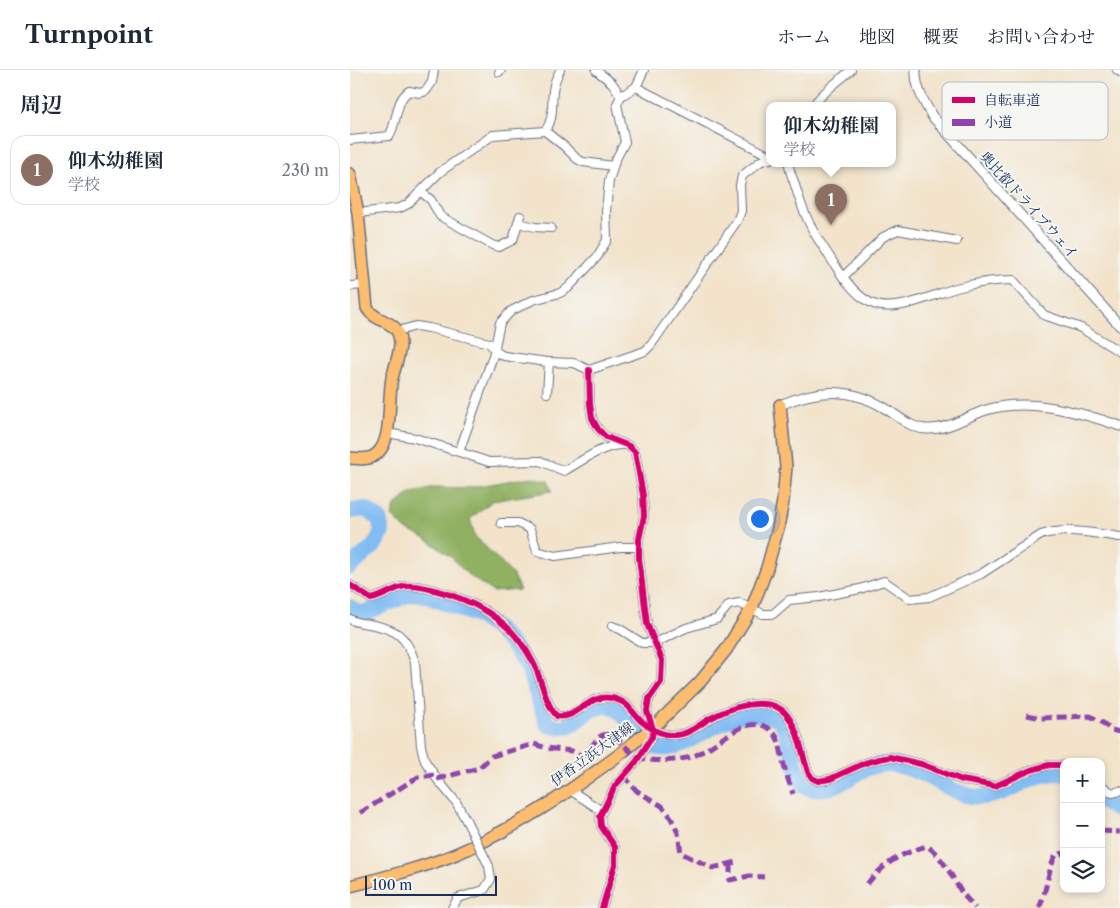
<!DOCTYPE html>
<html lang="ja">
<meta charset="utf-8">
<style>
body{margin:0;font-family:"Libre Caslon Text","Noto Serif JP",serif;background:#f2f2f3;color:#1f2937}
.controls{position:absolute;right:15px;bottom:15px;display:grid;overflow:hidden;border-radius:10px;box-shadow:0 2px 8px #0003}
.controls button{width:45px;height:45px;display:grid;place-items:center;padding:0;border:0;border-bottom:1px solid #e0e1e3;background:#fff;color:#1f2937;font:25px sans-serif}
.scale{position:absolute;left:15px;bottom:12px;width:132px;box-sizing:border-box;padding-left:5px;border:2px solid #1b2f5e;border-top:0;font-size:14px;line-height:18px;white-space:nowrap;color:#1b2f5e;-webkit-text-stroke:4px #f6f6f2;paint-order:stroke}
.you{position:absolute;left:409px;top:448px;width:18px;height:18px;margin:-12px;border:4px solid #fff;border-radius:50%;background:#1a73e8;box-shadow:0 0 0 8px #1a73e833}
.badge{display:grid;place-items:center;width:32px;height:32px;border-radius:50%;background:#1f6fb2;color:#fff;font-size:16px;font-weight:700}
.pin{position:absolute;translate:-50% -41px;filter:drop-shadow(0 1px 2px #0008)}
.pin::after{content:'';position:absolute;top:26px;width:18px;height:15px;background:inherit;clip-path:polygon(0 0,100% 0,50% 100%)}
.popup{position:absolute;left:416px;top:32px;width:130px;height:65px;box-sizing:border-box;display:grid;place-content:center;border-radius:10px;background:#fff;filter:drop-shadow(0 1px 4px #0005);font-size:16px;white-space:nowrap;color:#747a83}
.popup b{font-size:19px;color:#1f2937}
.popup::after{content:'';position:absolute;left:50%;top:100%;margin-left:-10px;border:10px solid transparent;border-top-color:#fff}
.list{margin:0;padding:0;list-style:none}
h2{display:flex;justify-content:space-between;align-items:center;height:65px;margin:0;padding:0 20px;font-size:21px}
h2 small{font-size:16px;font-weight:400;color:#747a83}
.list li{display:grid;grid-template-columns:32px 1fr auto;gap:15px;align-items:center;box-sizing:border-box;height:70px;margin:0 10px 10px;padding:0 10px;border:1px solid #e0e1e3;border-radius:15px}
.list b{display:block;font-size:19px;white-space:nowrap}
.list p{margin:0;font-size:16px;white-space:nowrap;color:#747a83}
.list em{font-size:16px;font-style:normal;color:#747a83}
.icon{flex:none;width:28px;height:28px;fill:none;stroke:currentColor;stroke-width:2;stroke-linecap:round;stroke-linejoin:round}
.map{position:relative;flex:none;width:770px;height:838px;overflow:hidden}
header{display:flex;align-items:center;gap:30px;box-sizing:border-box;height:70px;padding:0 25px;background:#fff;border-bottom:1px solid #e0e1e3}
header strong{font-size:24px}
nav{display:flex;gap:28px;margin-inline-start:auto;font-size:18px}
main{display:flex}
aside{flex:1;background:#fff}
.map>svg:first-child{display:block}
</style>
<header>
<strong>Turnpoint</strong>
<nav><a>ホーム</a><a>地図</a><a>概要</a><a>お問い合わせ</a></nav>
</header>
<main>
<aside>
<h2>周辺<small></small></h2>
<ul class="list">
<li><span class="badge" style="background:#8d6e63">1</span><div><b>仰木幼稚園</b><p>学校</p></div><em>230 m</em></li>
</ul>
</aside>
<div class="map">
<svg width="770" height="838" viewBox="0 0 770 838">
<rect width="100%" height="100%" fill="#f6f6f2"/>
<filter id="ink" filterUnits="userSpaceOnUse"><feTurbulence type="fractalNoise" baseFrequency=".02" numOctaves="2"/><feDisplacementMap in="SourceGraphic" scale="10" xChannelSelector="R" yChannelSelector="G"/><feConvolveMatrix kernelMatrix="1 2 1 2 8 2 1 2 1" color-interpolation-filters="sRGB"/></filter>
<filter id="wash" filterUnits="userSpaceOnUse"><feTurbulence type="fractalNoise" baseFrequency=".0096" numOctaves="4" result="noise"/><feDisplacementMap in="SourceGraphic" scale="20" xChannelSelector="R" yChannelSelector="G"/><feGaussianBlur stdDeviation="1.12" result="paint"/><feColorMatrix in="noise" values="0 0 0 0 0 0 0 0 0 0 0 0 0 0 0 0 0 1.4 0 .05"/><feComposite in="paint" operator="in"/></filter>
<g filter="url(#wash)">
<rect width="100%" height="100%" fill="#f2e3ca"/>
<path fill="#90b062" stroke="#567060" d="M181,407L198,411L202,421L142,431L120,449L125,466L162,504L170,520L143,522L117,504L101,487L76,469L55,459L42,446L45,436L61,422L85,417L117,418Z"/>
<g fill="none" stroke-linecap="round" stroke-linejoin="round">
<g stroke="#81bcf3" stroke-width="16">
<path d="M0,441L16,439L29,449L32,462L24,476L0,497"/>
<path d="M0,537C4,543 12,543 18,542L60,524L75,525L128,546L147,559L163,576L178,598L197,654C227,666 229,638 255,636C281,635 284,683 319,678C329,676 339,671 347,666C378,648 394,637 430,649C442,670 442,696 455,717C490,727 506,694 537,694C571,695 601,727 630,727C660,727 684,698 714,704"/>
<path d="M751,731L766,739L770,738"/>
</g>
</g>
</g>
<g filter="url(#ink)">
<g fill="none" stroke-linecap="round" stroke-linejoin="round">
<g stroke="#666e84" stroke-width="10">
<g id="minor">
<path d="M246,0L262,13L271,26"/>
<path d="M767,0L770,2"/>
<path d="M149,2L151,0"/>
<path d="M286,17L420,86"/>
<path d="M463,36C472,22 488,12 501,0"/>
<path d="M195,61L215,77L227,89L233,92L263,96"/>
<path d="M0,70L39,66C48,52 45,30 59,21L70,23L76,21L82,12L84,0"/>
<path d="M439,94C439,100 442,106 444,112C451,135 458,155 472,175C484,193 500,223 521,233C546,245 585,223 610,217C627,213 645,210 663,210L694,245L731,258L770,282"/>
<path d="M71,122L81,130L90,146L142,175L149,177L163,170L170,146"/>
<path d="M8,143L50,138L58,134L90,102L143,65L195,61C206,47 200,31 204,15C205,10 208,5 210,0"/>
<path d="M168,153L185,157L201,158"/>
<path d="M493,207L533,167L548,160L607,171"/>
<path d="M0,216L15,215"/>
<path d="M48,261L66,256L79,258L139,273L148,283L154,286L197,292L224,293L239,300L295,281L301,275L387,151L391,141L390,115L392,106L411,91L420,89"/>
<path d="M239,300L240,334L242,348L248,359L256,367L279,376L285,382L293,425L294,446L289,469V488L297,554L312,590L311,612L299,629L297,641L303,659L302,667L286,692L265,716L250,746L251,756L265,777V795L252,838"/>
<path d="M197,323L199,292"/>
<path d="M37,363L65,368L109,382L143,286L150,253L161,241L183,230L210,223L218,218L247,187L257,170L256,141L259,111L265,91L275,72L267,34L271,26L286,17L294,0"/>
<path d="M109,382L139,392L190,391L214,401C232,391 254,374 274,375"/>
<path d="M151,453H168L180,459L187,481L205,486L270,477H289"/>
<path d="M0,515L21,529C34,527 44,517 57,516C70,515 85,520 98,524C137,537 165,556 184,594C191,608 196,636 207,646C228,650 238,623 262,628C281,633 279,640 291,651C300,659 314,666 325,665C338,665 349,655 359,649C379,638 420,623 437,645C449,661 452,684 458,702L462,708L468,711L480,709L515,693L529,689L540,687L571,694L612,710L645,716L681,700L699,695H714"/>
<path d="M0,549C6,553 13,553 19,554C46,559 56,565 65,592L71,676L75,691L87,709L106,732L117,752"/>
<path d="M262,556L270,559L292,573H305L336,558L367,549L379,535L389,533L413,544H423L439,530L469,527L510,519L534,511L560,529L579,527L631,504L691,465C718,457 743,463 770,467"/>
<path d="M751,715L762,723L770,721"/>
<path d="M220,720L252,741"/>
<path d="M102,838L108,828L134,820L141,809L139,796"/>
</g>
</g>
<g stroke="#666e84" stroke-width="11">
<g id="tertiary">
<path d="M566,0C565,17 574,32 582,46L770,256"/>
<path d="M430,335C469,318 502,317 538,340C550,348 564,360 579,359C600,359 617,346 636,340C678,327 730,342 770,356"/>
</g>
</g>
<g stroke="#666e84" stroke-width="14">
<g id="primary">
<path d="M0,104L8,143L17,238C24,251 44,251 48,263C50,267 50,271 50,275C49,286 45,297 42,308C38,328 42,363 31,379C23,391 12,389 0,388"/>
<path d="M309,652L350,612L376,580L402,538L417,498L428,458L433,431L436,397L430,335"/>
<path d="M0,816C36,807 72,798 106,784C165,759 219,722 270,684"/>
</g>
</g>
<use href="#minor" stroke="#fff" stroke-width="8"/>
<use href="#tertiary" stroke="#fff" stroke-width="9"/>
<use href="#primary" stroke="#fcbd6f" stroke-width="11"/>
<g stroke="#666e84" stroke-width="10" stroke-linecap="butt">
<path id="minor-bridge" d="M117,752L139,796"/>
</g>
<g stroke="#666e84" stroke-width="14" stroke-linecap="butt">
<path id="primary-bridge" d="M270,684L309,652"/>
</g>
<use href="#minor-bridge" stroke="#fff" stroke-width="8"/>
<use href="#primary-bridge" stroke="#fcbd6f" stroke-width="11"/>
<g stroke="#8e44ad" stroke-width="5" stroke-dasharray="10 5" stroke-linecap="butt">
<path d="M677,645L691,648L740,646L753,653L761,660L770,662"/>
<path d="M273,705L287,721L312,736L320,746L328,763L331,783L363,798L386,792"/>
<path d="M87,709L129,698L142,686L184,674L196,678L222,681L231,685H234C240,680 244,672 249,667C263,656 278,684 290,688C300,691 314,691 324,690C331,689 340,688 346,685C365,677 391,648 414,656C431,662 430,681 434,695C436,705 440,714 443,724"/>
<path d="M10,743L68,707L84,705"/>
<path d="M751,761L770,762"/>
<path d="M380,793V810L399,806L414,807"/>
<path d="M517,814C537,791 548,785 577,776C593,787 602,807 612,823C616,828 621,833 625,838"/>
<path d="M689,838C697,821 697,802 706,785L714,783"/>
</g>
<g stroke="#f6f6f2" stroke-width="9">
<g id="cycleway">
<path d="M239,300L240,334L242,348L248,359L256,367L279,376L285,382L293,425L294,446L289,469V488L297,554L312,590L311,612L299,629L297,641L303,659L302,667L286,692L265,716L250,746L251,756L265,777V795L252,838"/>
<path d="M0,515L21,529C34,527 44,517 57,516C70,515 85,520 98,524C137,537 165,556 184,594C191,608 196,636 207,646C228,650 238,623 262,628C281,633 279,640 291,651C300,659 314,666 325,665C338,665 349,655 359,649C379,638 420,623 437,645C449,661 452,684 458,702L462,708L468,711L480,709L515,693L529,689L540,687L571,694L612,710L645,716L681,700L699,695H714"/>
</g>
</g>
<use href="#cycleway" stroke="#d6006c" stroke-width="6"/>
</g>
</g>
<g text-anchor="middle" stroke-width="4" stroke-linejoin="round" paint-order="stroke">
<g font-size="14" fill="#1b2f5e" stroke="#f6f6f2">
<text transform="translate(679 135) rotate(48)" y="5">奥比叡ドライブウェイ</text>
<text transform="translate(242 684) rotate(-36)" y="5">伊香立浜大津線</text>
</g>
</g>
<rect x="592" y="12" width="166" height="58" rx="8" fill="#f6f6f2" stroke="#b4bac6" stroke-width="1"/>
<rect x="602" y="27" width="23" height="6" fill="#d6006c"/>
<rect x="602" y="49" width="23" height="7" fill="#8e44ad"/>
<g font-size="14" fill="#1b2f5e">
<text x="634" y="35">自転車道</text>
<text x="634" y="57">小道</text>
</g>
</svg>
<div class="controls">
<button>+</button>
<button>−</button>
<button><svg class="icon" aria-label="layers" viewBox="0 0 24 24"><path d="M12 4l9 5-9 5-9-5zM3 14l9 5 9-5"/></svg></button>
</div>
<div class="scale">100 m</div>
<div class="you"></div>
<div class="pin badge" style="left:481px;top:155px;background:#8d6e63">1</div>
<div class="popup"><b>仰木幼稚園</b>学校</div>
</div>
</main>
